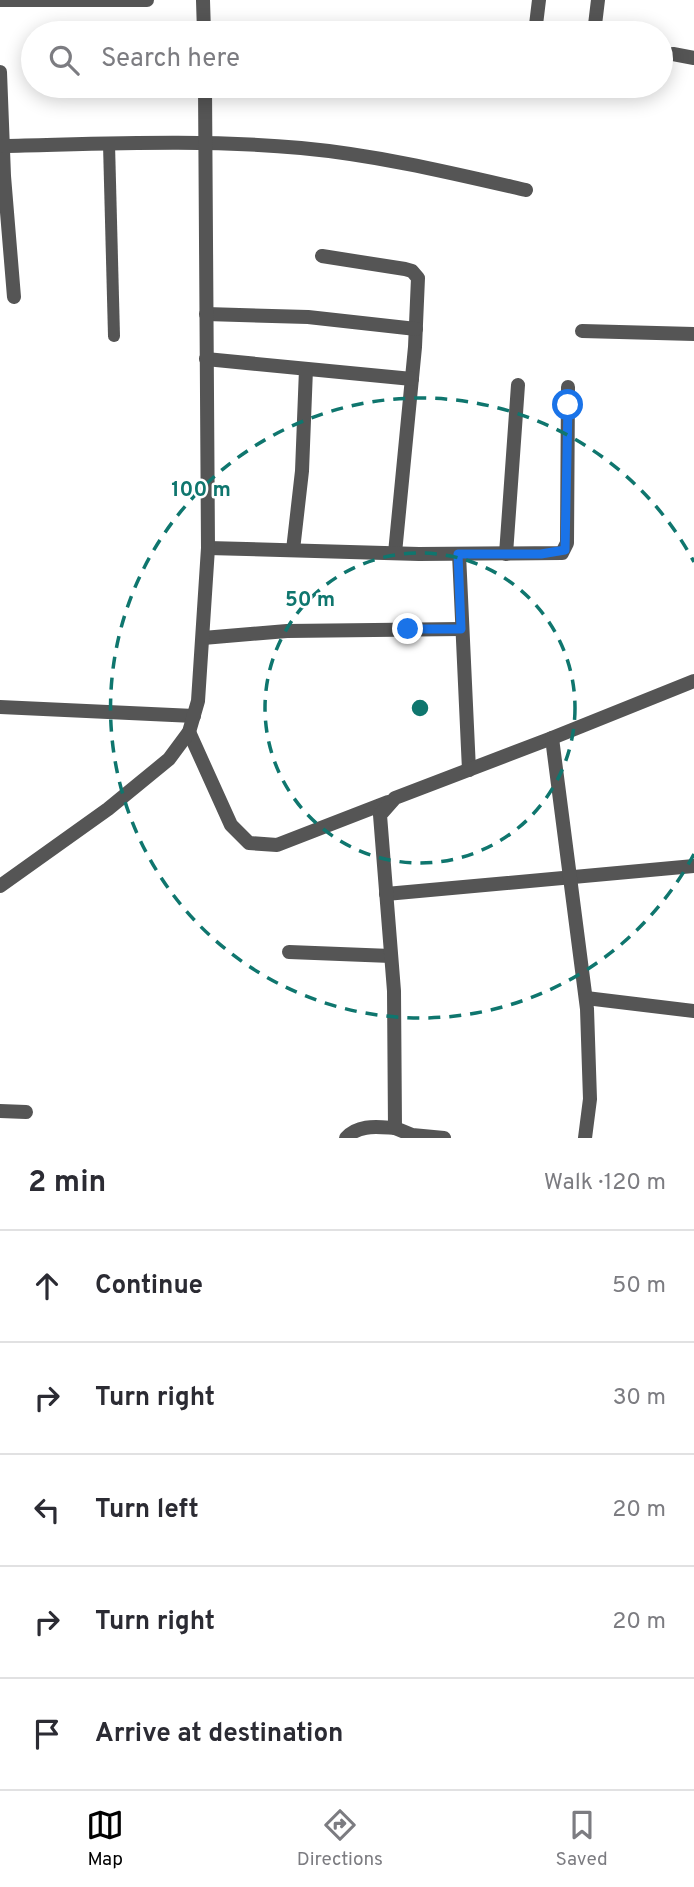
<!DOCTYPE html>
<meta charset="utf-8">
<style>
body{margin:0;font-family:Overpass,sans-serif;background:#f2f2f3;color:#2b2b33}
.stop{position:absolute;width:21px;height:21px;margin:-16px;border:5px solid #1a73e8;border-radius:50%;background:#fff}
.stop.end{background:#1a73e8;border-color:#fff;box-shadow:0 2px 7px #0008}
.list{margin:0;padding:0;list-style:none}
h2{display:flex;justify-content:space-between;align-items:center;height:91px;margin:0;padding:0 28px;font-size:30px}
h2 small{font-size:23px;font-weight:400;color:#7c7c81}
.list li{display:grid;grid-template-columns:46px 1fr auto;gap:21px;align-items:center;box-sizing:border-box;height:112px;padding:0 28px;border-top:2px solid #e1e1e2}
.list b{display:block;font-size:26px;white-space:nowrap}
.list em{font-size:23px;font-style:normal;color:#7c7c81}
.icon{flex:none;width:38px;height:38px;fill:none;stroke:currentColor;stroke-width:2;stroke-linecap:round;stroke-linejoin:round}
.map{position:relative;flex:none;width:694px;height:1138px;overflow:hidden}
.search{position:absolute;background:#fff;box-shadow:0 4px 18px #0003;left:21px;right:21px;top:21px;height:77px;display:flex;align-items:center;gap:18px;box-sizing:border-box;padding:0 24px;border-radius:38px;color:#7c7c81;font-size:26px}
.sheet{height:651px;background:#fff}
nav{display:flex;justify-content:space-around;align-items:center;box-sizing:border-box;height:98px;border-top:2px solid #e1e1e2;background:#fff;font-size:19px;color:#7c7c81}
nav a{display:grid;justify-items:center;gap:4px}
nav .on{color:#000}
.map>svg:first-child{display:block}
</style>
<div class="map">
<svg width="694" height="1138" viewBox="0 0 694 1138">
<rect width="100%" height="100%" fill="#fff"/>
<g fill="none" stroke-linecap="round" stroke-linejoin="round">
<path stroke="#555" stroke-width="12" d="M109,144L114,336"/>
<g stroke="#555" stroke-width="14">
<path d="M0,0H147"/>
<path d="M203,0L204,33"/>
<path d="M535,33L539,0"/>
<path d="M594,33L598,0"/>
<path d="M673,54L694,58"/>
<path d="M0,72L4,176L14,297"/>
<path d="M3,146C102,144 202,139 301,148C377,155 452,173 526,190"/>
<path d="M322,256L405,269L412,271L418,278L415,347L395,553"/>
<path d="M206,314L308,317L416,329"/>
<path d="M582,331L694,334"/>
<path d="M206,359L412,379"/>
<path d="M208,548L419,554L562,553L567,543L568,387"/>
<path d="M293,550L302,471L306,369"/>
<path d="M459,554L469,770"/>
<path d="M506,554L518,385"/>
<path d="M203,638L287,631L461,629"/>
<path d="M0,707L194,716"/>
<path d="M189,732L231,825L249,843L277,845L388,802"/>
<path d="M0,886L108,809L169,759L189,732L198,701L208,548L205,86"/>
<path d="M386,894L694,866"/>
<path d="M289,952L391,956"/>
<path d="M586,998L694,1011"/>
<path d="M0,1111L26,1112"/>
<path d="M346,1138C359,1124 377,1127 395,1128"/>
<path d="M444,1138L412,1135L395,1128L394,991L380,815L395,798L552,738"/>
<path d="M585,1138L590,1099L587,1009L552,738L694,681"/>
</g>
</g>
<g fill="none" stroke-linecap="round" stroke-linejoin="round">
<path stroke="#1a73e8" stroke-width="9" d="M408,629H461L458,554H541L565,550L568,405"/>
</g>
<g fill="none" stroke="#0f766e" stroke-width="3.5" stroke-dasharray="12 9">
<circle cx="420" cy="708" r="155"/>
<path d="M694 854A310 310 0 1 1 694 562"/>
</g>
<circle cx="420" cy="708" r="10" fill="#0f766e" stroke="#fff" stroke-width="3.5"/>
<g font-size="21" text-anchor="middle" font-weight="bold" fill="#0f766e" stroke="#fff" stroke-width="5" stroke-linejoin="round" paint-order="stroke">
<text x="201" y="496">100 m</text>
<text x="310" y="606">50 m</text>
</g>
</svg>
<div class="stop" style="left:568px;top:405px"></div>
<div class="stop end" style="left:408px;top:629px"></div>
<div class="search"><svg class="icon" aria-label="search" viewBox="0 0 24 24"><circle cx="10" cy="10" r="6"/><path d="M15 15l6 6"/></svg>Search here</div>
</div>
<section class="sheet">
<h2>2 min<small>Walk · 120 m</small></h2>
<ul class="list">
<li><svg class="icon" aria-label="ahead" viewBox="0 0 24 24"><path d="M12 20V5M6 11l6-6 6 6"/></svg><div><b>Continue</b></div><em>50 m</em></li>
<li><svg class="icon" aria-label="right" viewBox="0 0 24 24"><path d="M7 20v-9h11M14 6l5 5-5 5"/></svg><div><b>Turn right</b></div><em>30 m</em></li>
<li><svg class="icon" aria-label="left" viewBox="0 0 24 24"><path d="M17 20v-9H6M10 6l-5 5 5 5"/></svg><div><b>Turn left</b></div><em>20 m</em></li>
<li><svg class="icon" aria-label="right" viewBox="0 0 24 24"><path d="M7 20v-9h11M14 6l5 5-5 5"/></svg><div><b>Turn right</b></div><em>20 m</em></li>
<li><svg class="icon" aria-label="arrive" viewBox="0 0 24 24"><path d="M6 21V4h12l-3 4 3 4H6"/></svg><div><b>Arrive at destination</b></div></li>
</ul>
</section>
<nav>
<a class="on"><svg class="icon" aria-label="map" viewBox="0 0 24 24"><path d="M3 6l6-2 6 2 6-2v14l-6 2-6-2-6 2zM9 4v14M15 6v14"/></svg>Map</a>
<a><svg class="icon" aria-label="directions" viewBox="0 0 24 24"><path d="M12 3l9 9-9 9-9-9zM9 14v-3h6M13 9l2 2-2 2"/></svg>Directions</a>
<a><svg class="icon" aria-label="saved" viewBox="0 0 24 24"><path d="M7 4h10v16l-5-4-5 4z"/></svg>Saved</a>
</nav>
